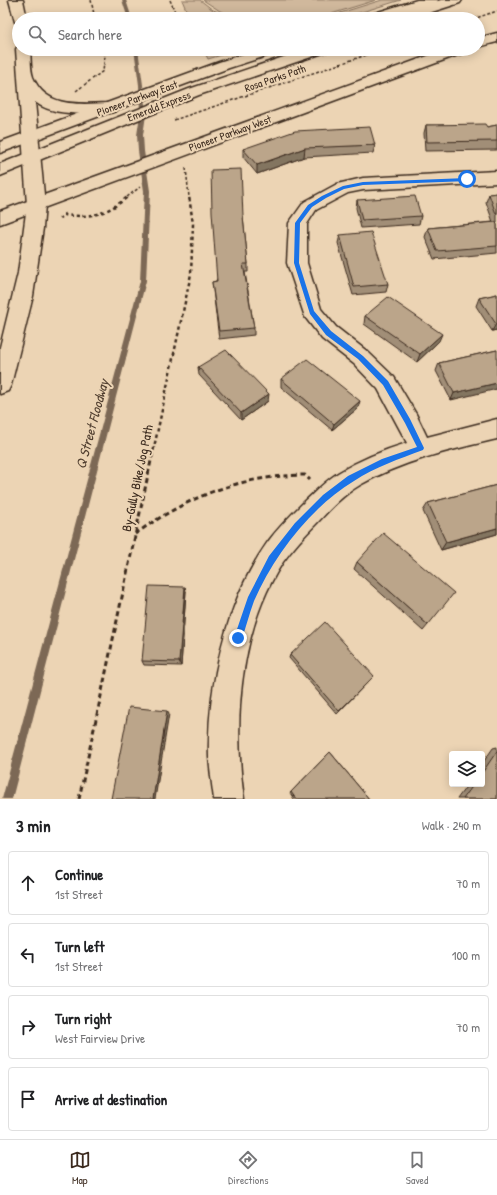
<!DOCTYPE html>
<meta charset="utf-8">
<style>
body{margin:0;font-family:"Patrick Hand",sans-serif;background:#f6f6f6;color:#202124}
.controls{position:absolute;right:12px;bottom:12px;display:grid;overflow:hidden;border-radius:4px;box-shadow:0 2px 10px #0003}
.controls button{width:36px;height:36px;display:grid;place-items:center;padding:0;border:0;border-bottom:1px solid #e0e0e0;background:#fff;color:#202124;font:20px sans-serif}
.stop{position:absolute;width:12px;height:12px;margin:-9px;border:3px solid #1a73e8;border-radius:50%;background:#fff}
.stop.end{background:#1a73e8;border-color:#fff;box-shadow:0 1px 4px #0008}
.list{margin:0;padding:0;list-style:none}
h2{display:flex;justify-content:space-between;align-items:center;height:52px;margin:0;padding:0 16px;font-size:17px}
h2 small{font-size:13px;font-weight:400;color:#757577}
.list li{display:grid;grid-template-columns:26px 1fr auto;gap:12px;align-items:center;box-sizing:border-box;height:64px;margin:0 8px 8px;padding:0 8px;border:1px solid #e0e0e0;border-radius:4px}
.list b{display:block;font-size:15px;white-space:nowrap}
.list p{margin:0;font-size:13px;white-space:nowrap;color:#757577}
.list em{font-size:13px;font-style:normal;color:#757577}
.icon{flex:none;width:22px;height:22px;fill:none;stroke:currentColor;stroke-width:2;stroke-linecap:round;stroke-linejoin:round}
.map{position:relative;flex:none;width:497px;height:799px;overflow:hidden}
.search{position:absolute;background:#fff;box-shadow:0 2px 10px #0003;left:12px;right:12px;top:12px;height:44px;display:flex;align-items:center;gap:10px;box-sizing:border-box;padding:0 14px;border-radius:22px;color:#757577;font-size:15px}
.sheet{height:340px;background:#fff}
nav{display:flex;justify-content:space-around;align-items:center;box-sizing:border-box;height:56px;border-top:1px solid #e0e0e0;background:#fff;font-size:11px;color:#757577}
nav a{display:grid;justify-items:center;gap:2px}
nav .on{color:#3b2a1e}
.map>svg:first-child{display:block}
</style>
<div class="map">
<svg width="497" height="799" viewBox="0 0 497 799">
<rect width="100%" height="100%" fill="#ecd4b4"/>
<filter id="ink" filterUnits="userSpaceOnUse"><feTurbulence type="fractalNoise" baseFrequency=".025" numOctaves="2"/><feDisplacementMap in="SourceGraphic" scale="8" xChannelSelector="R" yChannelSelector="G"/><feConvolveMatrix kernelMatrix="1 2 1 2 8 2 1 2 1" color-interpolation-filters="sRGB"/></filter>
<g filter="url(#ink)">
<g fill="#d0b89c" stroke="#86715d">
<path d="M182,0H200L213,10L238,19H190Z"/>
<path d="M203,0H376L315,19H244L220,11Z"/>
<path d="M382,0H401L339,19H321Z"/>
<path d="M203,49H242L208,59Z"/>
</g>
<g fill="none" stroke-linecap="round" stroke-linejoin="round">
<g fill="#7c6855" fill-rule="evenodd">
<path d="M122,0H126L132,19H128Z"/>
<path d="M134,49H138L143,85L146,115L143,135L144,151L150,191L146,281L12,799H2L140,281L144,191L138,151L137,135L140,115L139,85Z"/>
</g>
<g stroke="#3b2a1e" stroke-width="3">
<g id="minor">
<path d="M441,0H462L460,3L410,19H389L391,16Z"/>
<path d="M307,49H328L326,52L199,95L0,176V164L189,89Z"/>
<path d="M497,171V183L363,190L348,193L316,210L307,224V263L321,309L336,327L368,352L394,377L416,414L427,437L497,419V439C450,450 402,461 360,485C343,495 330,509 317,523C305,535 293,548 283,562C239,631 233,720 244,799H214C212,785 210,771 209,757C207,687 226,601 267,543C277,529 289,517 301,505C313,494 324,482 338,473C359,460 384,450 407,443L378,389L354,364L322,339L305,317L287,263L289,223L304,202L337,184L363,178Z"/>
</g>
</g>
<g stroke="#3b2a1e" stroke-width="3">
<g id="major">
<path d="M417,0H438L436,3L384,19H363L365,16Z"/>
<path d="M497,33V42L478,47V38Z"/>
<path d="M259,49H281L279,52L229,68L0,153V142L219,62Z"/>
<path d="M447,49H468L466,52L0,224V211Z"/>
</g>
</g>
<g stroke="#3b2a1e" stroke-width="3">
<g id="highway">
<path d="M9,0H23L27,19H19V23L15,22Z"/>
<path d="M18,46L19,49H30C31,57 30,69 33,77C46,109 81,104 110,103L116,105L118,108L116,111L110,113C87,113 54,117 35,102L45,205L43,228L33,296L11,385L8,391L0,394V347L18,273L27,205L16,49Z"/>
</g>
</g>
<g stroke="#3b2a1e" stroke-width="1.5" stroke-dasharray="3 2" stroke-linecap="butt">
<path d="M91,0L95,19"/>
<path d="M170,0L178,19"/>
<path d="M473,19L497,11"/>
<path d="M76,91L103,71L105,56L103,49"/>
<path d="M174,120L384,49"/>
<path d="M186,168L189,197"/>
<path d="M127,197L140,187"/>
</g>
<g stroke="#3b2a1e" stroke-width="2.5" stroke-dasharray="3.5 3" stroke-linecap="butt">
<path d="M64,213L65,215C94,218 106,214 129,196"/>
<path d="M59,219L65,215"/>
<path d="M152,457L191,274L193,224L189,196"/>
</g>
<g stroke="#3b2a1e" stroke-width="3" stroke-dasharray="5 3.5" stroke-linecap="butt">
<path d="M135,534C190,496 238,476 305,475L310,480"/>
<path d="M79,799L152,456"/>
</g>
<use href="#minor" fill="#ecd4b4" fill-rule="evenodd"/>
<use href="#major" fill="#ecd4b4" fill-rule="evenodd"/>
<use href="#highway" fill="#ecd4b4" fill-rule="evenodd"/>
</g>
<g fill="#a18e77" stroke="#3b2a1e">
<path d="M426,125L487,127L497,125V150L425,151L424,133Z"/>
<path d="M375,145L373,153L304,157L257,174L243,157V149Z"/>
<path d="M497,193V223H496L497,225V253L434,259L425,237L428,228L493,222L486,202L489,194Z"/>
<path d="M357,200L421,216L419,224L361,228L356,208Z"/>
<path d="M243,216L248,264V272H245L254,328V335L219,339L212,282L216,281Z"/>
<path d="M340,235L388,284L386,292L353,295L338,243Z"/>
<path d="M497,294V330L492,331L476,306L479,298Z"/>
<path d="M365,316L439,341L417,362L364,324Z"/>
<path d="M497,350L451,400L436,371L439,363Z"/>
<path d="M198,367L268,401L241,420L199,375Z"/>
<path d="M281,379L358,408L332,430L281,387Z"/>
<path d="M497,485V534L441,550L423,511L428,503Z"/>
<path d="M357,562L428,625L423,631L354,569Z"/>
<path d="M186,591L181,666L144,665L142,661Z"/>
<path d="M290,655L371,679L337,714L289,658Z"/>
<path d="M497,747V799H457L468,784H482V764L493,748Z"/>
<path d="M330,752L369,799H294L290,793Z"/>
</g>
<g fill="#837461" stroke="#3b2a1e">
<path d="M305,148L304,157L257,174V165Z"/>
<path d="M496,324H497V330L492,331Z"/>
<path d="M442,334L439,341L417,362L420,354Z"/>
<path d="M497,383V389L451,400L454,393Z"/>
<path d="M269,394L268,401L241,420V413Z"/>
<path d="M360,401L358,408L332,430L334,424Z"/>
<path d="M497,528V534L441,550L446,542Z"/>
<path d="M185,587L186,591L181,666L179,662Z"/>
<path d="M167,711L169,714L155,799H153Z"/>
</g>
<g fill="#bba58a" stroke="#3b2a1e">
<path d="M485,124L487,127L497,125V141L427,142L426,125Z"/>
<path d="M370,127L375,145L305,148L257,165L243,149L295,131Z"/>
<path d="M241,169L243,216L248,264H243L254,328L219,331L212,282L217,281L212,212L211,170Z"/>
<path d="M497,193V214H496L489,194Z"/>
<path d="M415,196L421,216L362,220L357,200Z"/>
<path d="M496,222L497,225V246L437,251L428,228Z"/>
<path d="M371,232L388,284L354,287L340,235Z"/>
<path d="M497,294V324H496L479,298Z"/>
<path d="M388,297L442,334L420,354L365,316Z"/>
<path d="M226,350L269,394L241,413L198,367Z"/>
<path d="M497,350V383L454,393L439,363Z"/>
<path d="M307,359L360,401L334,424L281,379Z"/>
<path d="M497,485V528L446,542L428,503Z"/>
<path d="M383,533L454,593L428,625L357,562Z"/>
<path d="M149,586L185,587L179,662L142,661Z"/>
<path d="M325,622L374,676L339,711L290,655Z"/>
<path d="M129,707L167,711L153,799H111Z"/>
<path d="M497,751V799H463L474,784H482V773Z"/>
<path d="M330,752L369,799H296L291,792Z"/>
</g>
</g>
<path fill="#1a73e8" d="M467,178L470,179L469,181L363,185L344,189L326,198L312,207L300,223L299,263L314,311L331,331L363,356L388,381L410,419L424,448L423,450C399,459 375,467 354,481C311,507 274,555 254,601C249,614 246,628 241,641H235L234,638L248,597L269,556L295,523L323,495L348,476L382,459L417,447L405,423L383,385L358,359L326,335L310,314L294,263L295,223L308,205L322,196L343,186L363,182Z"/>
<g text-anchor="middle" stroke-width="4" stroke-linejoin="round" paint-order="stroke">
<g font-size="11" fill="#3b2a1e" stroke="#ecd4b4">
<text transform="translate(275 78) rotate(-19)" y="4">Rosa Parks Path</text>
<text transform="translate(137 98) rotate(-20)" y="4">Pioneer Parkway East</text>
<text transform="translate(159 106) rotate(-21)" y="4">Emerald Express</text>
<text transform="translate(230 133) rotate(-20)" y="4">Pioneer Parkway West</text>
</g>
<g font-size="13" fill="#3b2a1e" stroke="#ecd4b4">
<text transform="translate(137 478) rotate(-78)" y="5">By-Gully Bike/Jog Path</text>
</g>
<g font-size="14" font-style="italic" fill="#513f30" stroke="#ecd4b4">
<text transform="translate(92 424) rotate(-75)" y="5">Q Street Floodway</text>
</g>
</g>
</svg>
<div class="controls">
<button><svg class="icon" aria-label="layers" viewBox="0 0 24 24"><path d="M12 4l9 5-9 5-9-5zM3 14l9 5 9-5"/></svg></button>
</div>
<div class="stop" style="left:467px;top:179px"></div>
<div class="stop end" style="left:238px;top:638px"></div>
<div class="search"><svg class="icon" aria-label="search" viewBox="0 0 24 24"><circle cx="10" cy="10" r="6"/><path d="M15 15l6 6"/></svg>Search here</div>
</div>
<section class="sheet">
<h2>3 min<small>Walk · 240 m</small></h2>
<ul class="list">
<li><svg class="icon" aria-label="ahead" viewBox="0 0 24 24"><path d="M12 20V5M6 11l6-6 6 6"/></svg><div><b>Continue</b><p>1st Street</p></div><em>70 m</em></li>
<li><svg class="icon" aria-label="left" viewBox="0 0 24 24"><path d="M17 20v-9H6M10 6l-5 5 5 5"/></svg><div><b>Turn left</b><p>1st Street</p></div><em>100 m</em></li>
<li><svg class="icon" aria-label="right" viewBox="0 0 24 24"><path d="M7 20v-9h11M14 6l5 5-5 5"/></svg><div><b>Turn right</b><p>West Fairview Drive</p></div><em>70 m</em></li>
<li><svg class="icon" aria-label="arrive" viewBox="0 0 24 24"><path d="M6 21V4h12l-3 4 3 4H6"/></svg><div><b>Arrive at destination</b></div></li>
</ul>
</section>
<nav>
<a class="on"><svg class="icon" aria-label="map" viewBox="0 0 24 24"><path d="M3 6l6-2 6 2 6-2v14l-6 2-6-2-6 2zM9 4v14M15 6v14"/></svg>Map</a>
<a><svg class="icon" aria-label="directions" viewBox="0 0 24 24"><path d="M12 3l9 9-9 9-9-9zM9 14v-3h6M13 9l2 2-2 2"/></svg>Directions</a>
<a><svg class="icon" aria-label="saved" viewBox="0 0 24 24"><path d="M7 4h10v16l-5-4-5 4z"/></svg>Saved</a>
</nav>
